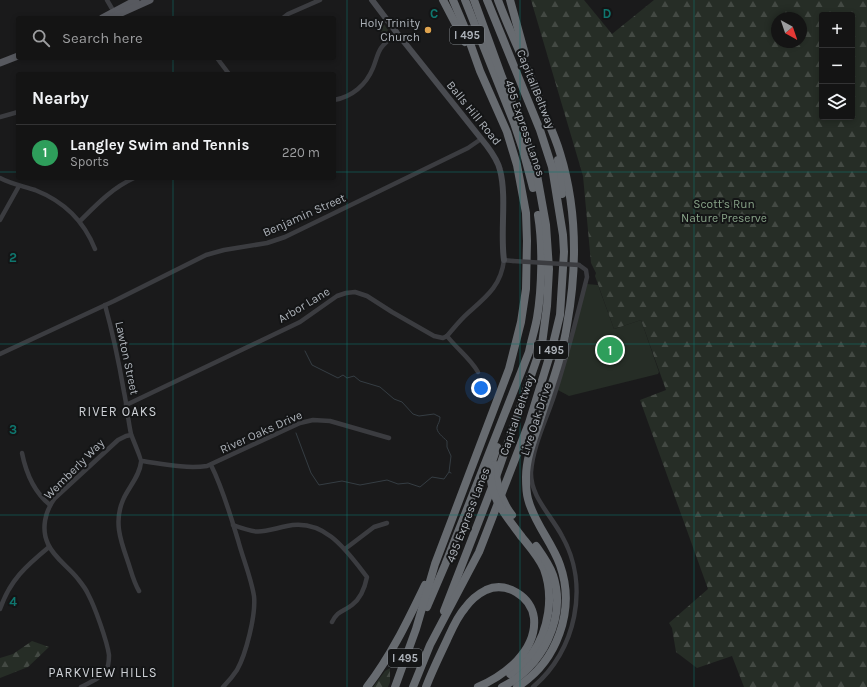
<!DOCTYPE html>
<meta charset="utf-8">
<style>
body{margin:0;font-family:Karla,sans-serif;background:#1d1d1d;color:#f1f3f6}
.controls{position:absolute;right:12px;top:12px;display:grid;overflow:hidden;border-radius:4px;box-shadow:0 2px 6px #0003}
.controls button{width:36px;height:36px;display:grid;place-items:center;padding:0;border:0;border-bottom:1px solid #333334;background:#141414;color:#f1f3f6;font:20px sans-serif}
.compass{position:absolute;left:771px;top:12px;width:36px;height:36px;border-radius:50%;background:#141414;box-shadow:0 2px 6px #0003;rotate:140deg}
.you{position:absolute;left:481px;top:388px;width:14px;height:14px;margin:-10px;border:3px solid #fff;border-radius:50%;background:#1a73e8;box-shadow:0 0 0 6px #1a73e833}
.badge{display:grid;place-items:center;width:26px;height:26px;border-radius:50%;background:#0b8043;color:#fff;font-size:13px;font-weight:700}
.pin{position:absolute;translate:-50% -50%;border:2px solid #fff;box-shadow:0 1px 4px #0006}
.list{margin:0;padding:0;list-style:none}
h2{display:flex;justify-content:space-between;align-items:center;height:52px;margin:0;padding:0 16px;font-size:17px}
h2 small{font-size:13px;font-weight:400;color:#9d9ea0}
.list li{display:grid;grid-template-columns:26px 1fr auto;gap:12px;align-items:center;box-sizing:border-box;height:56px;padding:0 16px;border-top:1px solid #333334}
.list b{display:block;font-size:15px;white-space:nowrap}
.list p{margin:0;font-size:13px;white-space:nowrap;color:#9d9ea0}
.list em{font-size:13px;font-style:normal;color:#9d9ea0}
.icon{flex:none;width:22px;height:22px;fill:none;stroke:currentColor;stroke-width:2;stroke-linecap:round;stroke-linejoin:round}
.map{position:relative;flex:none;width:867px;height:687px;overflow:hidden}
.search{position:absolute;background:#141414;box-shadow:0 2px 6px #0003;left:16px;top:16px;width:320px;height:44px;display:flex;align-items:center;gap:10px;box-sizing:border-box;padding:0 14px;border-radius:4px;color:#9d9ea0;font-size:15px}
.panel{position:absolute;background:#141414;box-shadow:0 2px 6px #0003;left:16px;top:72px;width:320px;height:108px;border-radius:4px}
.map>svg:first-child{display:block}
</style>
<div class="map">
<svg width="867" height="687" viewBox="0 0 867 687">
<defs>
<pattern id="forest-firs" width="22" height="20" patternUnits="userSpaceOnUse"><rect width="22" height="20" fill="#262d26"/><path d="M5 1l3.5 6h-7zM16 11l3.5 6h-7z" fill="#434943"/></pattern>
</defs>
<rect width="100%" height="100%" fill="#1a1a1b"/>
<path fill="#262d26" d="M587,284L598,285L614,329L641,320L659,372L658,374L569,396L556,389Z"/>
<g fill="url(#forest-firs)" fill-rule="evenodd">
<path d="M531,0H584L612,34L654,0H867V687H744L732,656L697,668L676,652L672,628L669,623L708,589L640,400L666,390L641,320L614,329L595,276L596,273L591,263L583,176ZM822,15H852V117H822ZM777,18H801V42H777Z"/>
<path d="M380,19L388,30L385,36L373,22Z"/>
<path d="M32,641L49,647L28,667L0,678V658L13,654Z"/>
<path d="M390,668V682L388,687H373L385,671Z"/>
</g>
<path fill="#353d43" d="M612,340L618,356L606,360L602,343Z"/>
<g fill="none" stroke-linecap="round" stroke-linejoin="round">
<g stroke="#353d43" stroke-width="1">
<path d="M305,351L312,365L338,378L343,375L347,378L354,376L360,381L380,387L394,399L402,402L413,414L419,416L434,414L440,417C440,422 438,423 437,427C436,432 443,437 447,441V447L451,456L449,472L451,473"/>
<path d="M296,433L311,473L319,485L342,481L360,485L387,480L398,484L408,483L420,487L432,477L444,479L449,472"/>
</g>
<g stroke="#3b3c40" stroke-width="4.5">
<path d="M107,0L114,12"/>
<path d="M283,18L288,14L320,0"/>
<path d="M217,58L229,74"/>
<path d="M334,100C352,97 366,85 373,68C376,61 377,54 381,48C385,42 391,38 397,33"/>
<path d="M0,117L18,112"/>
<path d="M0,178C11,184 23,186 35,190C63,201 84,221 95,249"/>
<path d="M0,220L19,186"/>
<path d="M80,221C96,205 112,188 134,178"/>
<path d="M105,305C113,334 119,363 124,392C127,406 128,420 131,434C133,440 142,460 141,462C140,476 128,488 123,500C114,521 120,539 127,559C131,570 133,581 139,591"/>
<path d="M447,336C454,328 460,320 468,313C486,297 501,286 504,260L513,261"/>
<path d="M447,336C457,349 470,358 478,372"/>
<path d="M0,354L114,301L206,255L224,250L267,243L285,237L468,148L481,139"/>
<path d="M126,405L300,322L337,296L346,293L355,292L367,296L392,312L434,336L443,338L447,336"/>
<path d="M22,453C26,473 34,492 50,505"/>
<path d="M142,461C163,464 186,469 207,466L287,429L300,423L313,420L330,421L389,438"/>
<path d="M211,465C223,489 230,514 238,540C243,559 251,577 254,596C256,615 246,654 237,670C233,676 228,682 223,687"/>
<path d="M233,525C260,535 260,532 287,526C325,518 347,551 367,577C365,587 360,599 352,605C343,612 338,610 332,622"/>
<path d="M345,549L374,527L387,523"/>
<path d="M0,609C10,580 26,566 49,547"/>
<path d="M81,687C90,682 100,679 106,670C109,666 109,660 109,655C107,641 95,607 88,594C86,589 82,584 78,579C69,567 54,558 48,544C41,529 45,511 55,498L118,440L126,436L131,435"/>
<path d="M533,687C576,651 590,585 562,536C551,515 530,496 531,472C533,446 546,420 554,396C567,357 577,317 587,277L586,270L579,265"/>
</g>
<path stroke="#494b50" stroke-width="6" d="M372,0L397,33L487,146C493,154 498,161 500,170C507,197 500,233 504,260"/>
<g stroke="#57595f" stroke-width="7">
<path d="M102,18L136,0"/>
<path d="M110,18L150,0"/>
<path d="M0,63L18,56"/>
</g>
<g stroke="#676b70" stroke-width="8">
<path d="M443,0L465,42"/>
<path d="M465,0L514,123L523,150L533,188"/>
<path d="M498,0C508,27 520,52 531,78C536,89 540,101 544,112C550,126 556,139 560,153C577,208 577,269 567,325C562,358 549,391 539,423C533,441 526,459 526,477C526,484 526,492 528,499C534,523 552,542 560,565C576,610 557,662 517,687"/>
<path d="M510,0L525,54"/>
<path d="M558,160L562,194"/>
<path d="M490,468L497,447"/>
<path d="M427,607L445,565L529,352C531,341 535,329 537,318C542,288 543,245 538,215"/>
<path d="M444,611L496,477L542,344L547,306L549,269L546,225L537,175L526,138L502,77L474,0"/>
<path d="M510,674C518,668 526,662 532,654C549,630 554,596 544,569C539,557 529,546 521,536"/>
<path d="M367,687C391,656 408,620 425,585"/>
<path d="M395,687L416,629L435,564L509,369L521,322L526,289L527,241L526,213L517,165L507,132L480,71L464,26L453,0"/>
<path d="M413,687L430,645L479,552L529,423L552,348L560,315L564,252L563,235L552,167L540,130L487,0"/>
<path d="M426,687C432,671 440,655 447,640C452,629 457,617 465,608C470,601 478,594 486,590C506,581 531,596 534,618C537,651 505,675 478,687"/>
<path d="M502,687C542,668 567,618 553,575C549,564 543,556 536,546"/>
</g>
<path stroke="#3b3c40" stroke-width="4.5" d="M513,261L579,265"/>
<g stroke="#676b70" stroke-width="8">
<path d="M495,465C496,483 501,501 512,515"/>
<path d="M490,468C490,499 504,513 521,536"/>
</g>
</g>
<path fill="none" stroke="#0f766e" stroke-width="1" stroke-opacity="0.55" d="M173,0V18M347,0V687M520,0V687M694,0V687M173,58V74M0,172H18M334,172H867M173,178V687M0,344H867M0,515H867"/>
<circle fill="#dfa34e" stroke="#141516" stroke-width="1.5" cx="428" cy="30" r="4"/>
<g text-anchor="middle" stroke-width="4" stroke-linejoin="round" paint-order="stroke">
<g fill="#141516" stroke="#7f8388" stroke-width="1">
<rect x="450" y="26" width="34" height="18" rx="3"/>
<rect x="534" y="341" width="34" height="18" rx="3"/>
<rect x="388" y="649" width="34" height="18" rx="3"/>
</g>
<g font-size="11" font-weight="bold" fill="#adb2b9">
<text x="467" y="39">I 495</text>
<text x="551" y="354">I 495</text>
<text x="405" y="662">I 495</text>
</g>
<g font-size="12" fill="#adb2b9" stroke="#141516" text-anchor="end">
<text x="420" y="27">Holy Trinity<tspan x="420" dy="14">Church</tspan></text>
</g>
<g font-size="12" fill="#adb2b9" stroke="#141516">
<text transform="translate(536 89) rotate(68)" y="4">Capital Beltway</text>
<text transform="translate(474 113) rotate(51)" y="4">Balls Hill Road</text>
<text transform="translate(525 128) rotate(71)" y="4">495 Express Lanes</text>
<text transform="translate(304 215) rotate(-24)" y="4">Benjamin Street</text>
<text transform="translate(304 305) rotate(-31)" y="4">Arbor Lane</text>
<text transform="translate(127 358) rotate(78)" y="4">Lawton Street</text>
<text transform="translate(517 415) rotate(-71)" y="4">Capital Beltway</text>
<text transform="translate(536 419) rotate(-72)" y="4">Live Oak Drive</text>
<text transform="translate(261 432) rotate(-24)" y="4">River Oaks Drive</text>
<text transform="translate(74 469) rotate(-45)" y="4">Wemberly Way</text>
<text transform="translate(468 515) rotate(-69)" y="4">495 Express Lanes</text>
</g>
<g font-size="12" fill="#87a287" stroke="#141516">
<text x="724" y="208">Scott's Run<tspan x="724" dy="14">Nature Preserve</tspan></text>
</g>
<g font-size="13" letter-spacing="1" fill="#ced1d6" stroke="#141516">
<text x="118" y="416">RIVER OAKS</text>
<text x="103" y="677">PARKVIEW HILLS</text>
</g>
</g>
<g font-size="13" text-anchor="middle" font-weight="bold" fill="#0f766e" stroke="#141516" stroke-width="4" stroke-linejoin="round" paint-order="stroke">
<text x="434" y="18">C</text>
<text x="607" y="18">D</text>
<text x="13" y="262">2</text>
<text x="13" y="434">3</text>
<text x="13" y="606">4</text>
</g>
</svg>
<div class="controls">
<button>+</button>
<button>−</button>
<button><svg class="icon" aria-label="layers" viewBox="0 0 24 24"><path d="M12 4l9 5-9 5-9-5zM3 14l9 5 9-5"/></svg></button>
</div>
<svg class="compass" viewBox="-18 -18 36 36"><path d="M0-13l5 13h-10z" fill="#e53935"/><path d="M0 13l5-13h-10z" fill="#9d9ea0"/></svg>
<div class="you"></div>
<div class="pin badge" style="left:610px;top:350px;background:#2e9e5b">1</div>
<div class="search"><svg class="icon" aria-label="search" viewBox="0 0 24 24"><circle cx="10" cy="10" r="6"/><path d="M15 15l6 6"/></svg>Search here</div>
<section class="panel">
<h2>Nearby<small></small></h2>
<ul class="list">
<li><span class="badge" style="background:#2e9e5b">1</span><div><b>Langley Swim and Tennis</b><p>Sports</p></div><em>220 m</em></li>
</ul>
</section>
</div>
